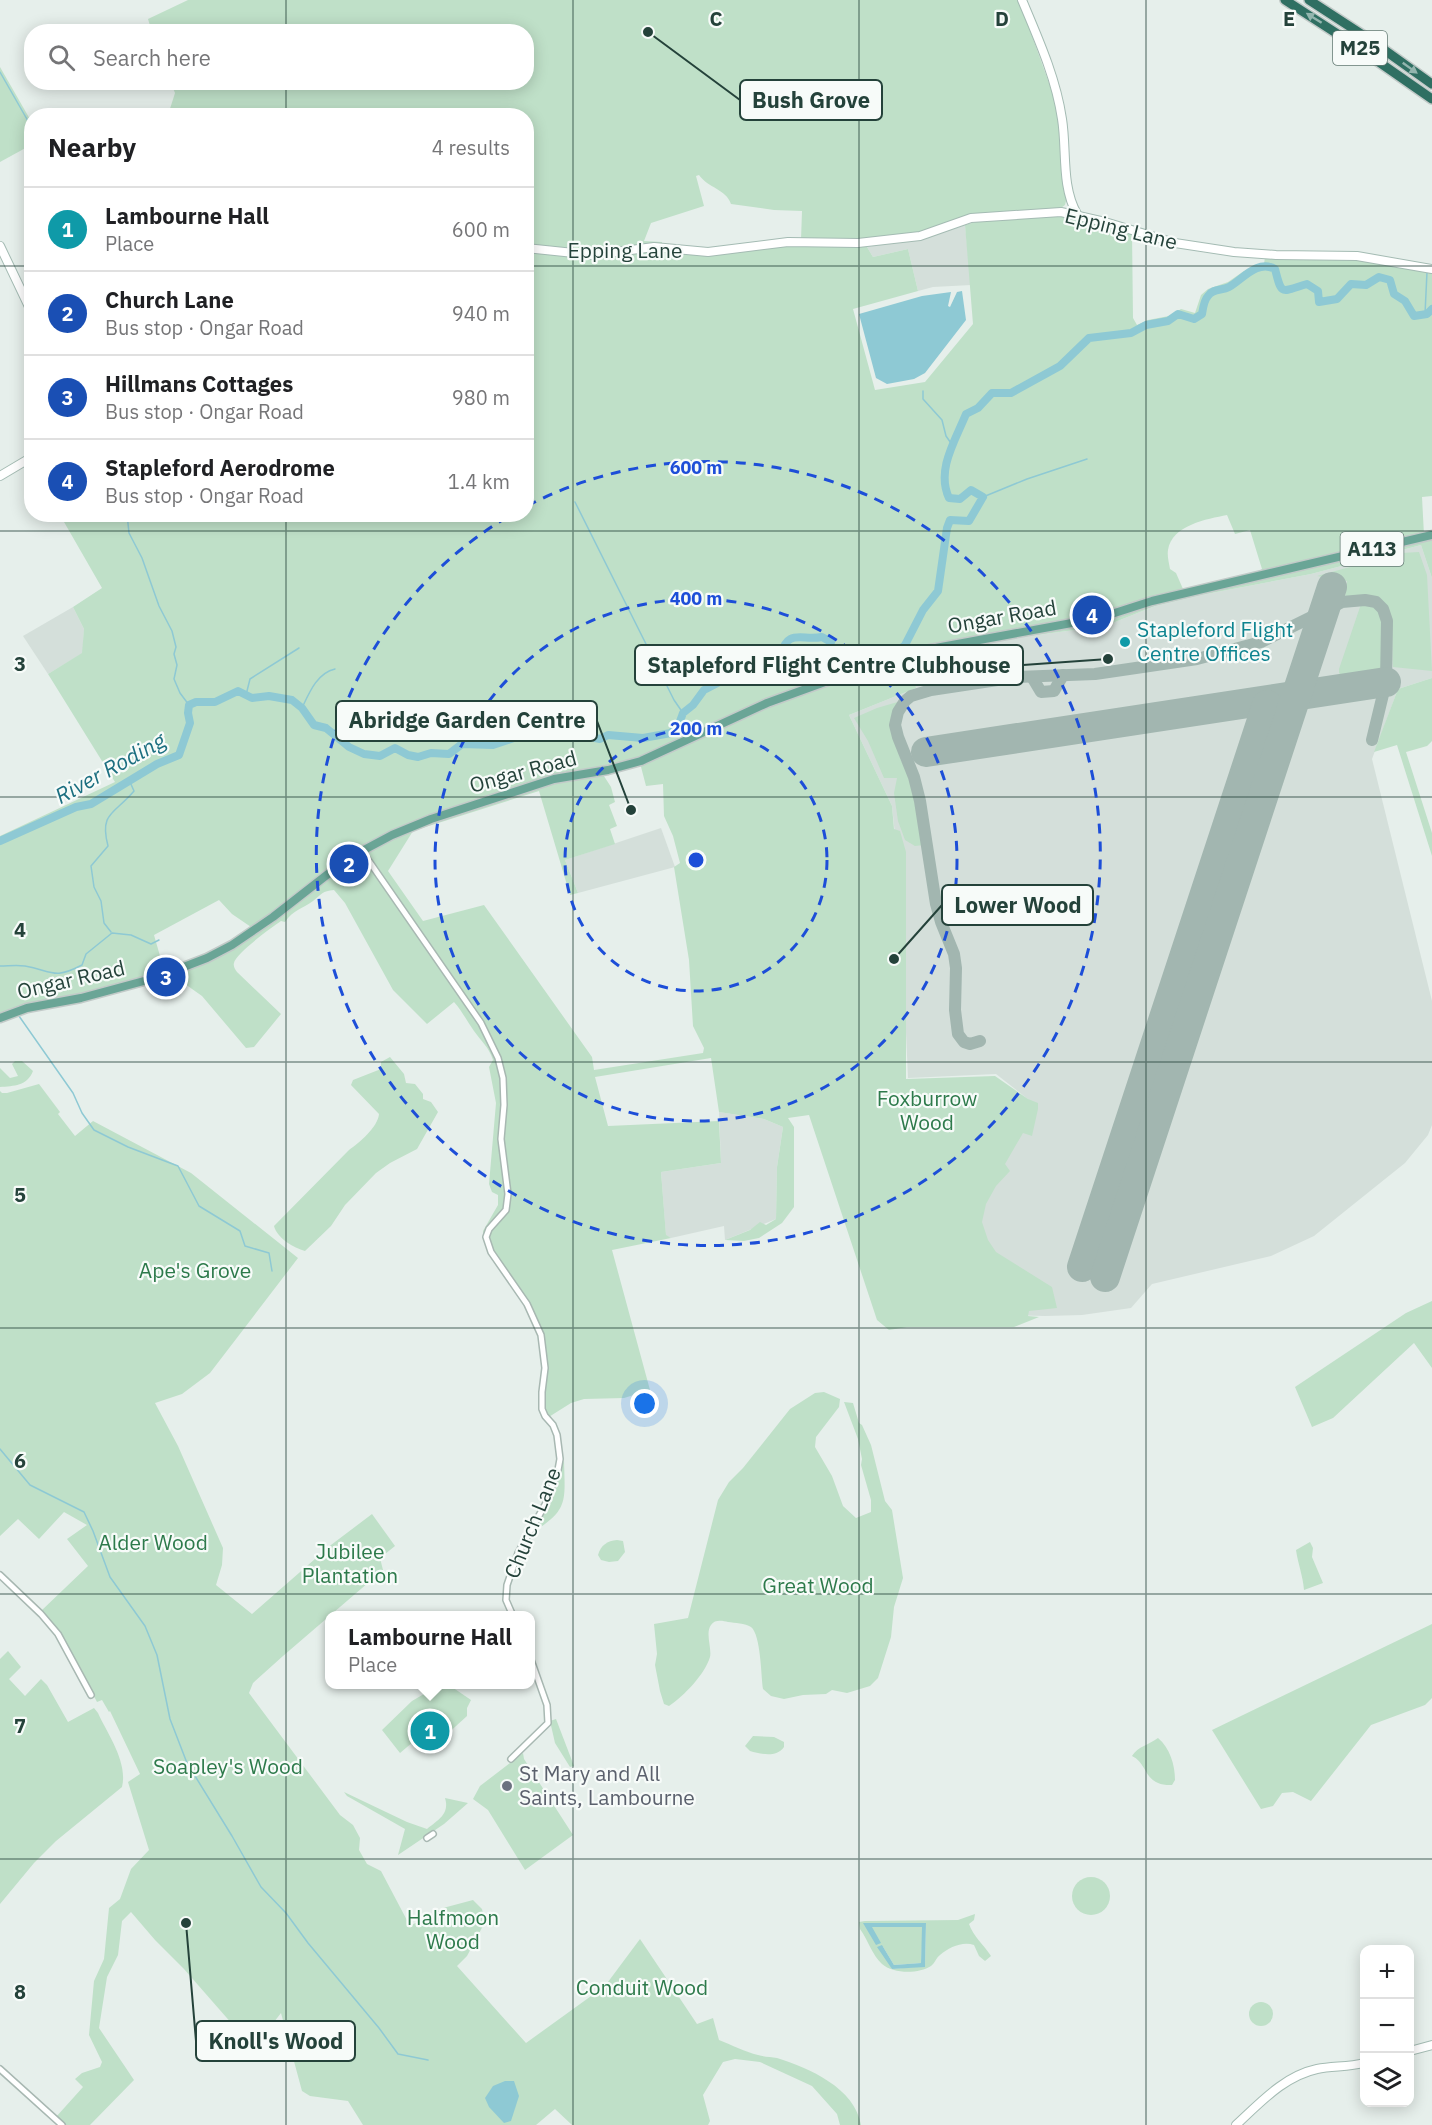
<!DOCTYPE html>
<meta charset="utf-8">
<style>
body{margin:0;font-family:"IBM Plex Sans",sans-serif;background:#f2f2f2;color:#202124}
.controls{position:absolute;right:18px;bottom:18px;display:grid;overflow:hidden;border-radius:12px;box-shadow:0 3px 15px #0003}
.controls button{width:54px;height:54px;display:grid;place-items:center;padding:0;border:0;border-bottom:2px solid #e0e0e0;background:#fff;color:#202124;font:30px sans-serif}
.you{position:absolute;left:645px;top:1404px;width:21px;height:21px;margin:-15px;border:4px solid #fff;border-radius:50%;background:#1a73e8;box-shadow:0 0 0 9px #1a73e833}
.badge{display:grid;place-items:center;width:39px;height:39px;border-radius:50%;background:#1a73e8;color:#fff;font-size:20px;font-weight:700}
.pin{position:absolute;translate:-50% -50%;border:3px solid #fff;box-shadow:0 2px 6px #0006}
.popup{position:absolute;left:325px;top:1611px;width:210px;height:78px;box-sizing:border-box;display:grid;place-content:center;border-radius:12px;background:#fff;filter:drop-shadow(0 2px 4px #0005);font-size:20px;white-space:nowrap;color:#757577}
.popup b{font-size:22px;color:#202124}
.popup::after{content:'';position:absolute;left:50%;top:100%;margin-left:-12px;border:12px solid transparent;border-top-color:#fff}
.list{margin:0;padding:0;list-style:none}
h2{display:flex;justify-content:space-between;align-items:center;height:78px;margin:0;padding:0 24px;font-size:26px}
h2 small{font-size:20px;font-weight:400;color:#757577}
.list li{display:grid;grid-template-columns:39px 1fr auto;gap:18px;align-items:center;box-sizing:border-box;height:84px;padding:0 24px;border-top:2px solid #e0e0e0}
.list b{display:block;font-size:22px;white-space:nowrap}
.list p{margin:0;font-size:20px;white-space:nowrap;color:#757577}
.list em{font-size:20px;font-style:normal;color:#757577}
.icon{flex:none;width:33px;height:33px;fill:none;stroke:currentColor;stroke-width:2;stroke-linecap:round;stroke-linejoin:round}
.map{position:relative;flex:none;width:1432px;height:2125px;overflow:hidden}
.search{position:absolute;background:#fff;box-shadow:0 3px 15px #0003;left:24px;top:24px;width:510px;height:66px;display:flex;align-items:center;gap:15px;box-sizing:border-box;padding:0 21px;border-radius:24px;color:#757577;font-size:22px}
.panel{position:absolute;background:#fff;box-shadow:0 3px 15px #0003;left:24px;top:108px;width:510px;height:414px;border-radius:24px}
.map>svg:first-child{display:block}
</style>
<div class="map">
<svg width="1432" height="2125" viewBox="0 0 1432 2125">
<rect width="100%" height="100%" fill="#e6efeb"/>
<g fill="#d4dfda">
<path d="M965,225L971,285L933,287L918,291L908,249L873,257L867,247L932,236Z"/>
<path d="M1421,545L1432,578V678L1398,689L1372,759L1432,1001V1125L1428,1135L1405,1163L1314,1236L1271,1256L1152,1284L1131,1308L1082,1315L1045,1316L924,1313L936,1274L957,1119L971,1110L1029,1100L996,1074L908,1078L899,873L892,806L849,715L916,688L912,657L1007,639L1105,626L1155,606L1201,595L1311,574Z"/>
<path d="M73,607L84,629L83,653L48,674L23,636Z"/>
<path d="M661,828L675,867L578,893L565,860Z"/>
<path d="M719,1112L764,1119L783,1127L777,1167L776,1219L725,1240L724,1226L671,1238L666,1236L661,1172L721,1163Z"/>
</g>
<g fill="#bfe0c8" fill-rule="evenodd">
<path d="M188,0H1019L1058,108L1067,197L1065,205L1058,210L982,213L920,234L880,240H801L802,211L774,210L731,204C726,189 708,188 699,175L696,176L704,206L651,223L644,241L662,242V245L591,252L527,245L526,116L168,115L175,93L171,83L526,82V32H152L148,19Z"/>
<path d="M0,67L31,121V145L0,162Z"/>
<path d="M1067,215L1132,232L1133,318L1137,325L1148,320L1169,316L1181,309L1195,313L1201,295L1208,289L1228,282L1244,271L1264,264L1265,257L1345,259L1432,270V496L1422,497L1424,535L1432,533V578L1421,545L1311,574L1201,595L1155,606L1105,626L1007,639L912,657L916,688L849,715L892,806L894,829L900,831L906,852V1079L995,1076L1028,1099L1038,1103V1109L1032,1136L1023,1133L1005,1164L1010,1171L996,1186L986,1204L982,1222L988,1240L996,1252L1052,1287L1057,1308L1029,1311L1028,1316L1039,1317L1014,1327H907L889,1330L877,1320L809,1115L788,1118L794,1127V1207L782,1223L759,1238L744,1241L725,1240L750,1230L760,1222L766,1225L776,1219L777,1167L783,1127L764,1119L719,1112L711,1058L595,1077L608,1126L719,1121L721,1163L661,1172L666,1235L671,1238L612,1250L650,1390L624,1398L584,1399L571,1403L544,1420L539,1397L544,1367L539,1335L520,1296L485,1243L483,1231L498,1205V1195L492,1192L489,1184L496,1103L489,1067L493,1060C489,1047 481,1041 474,1031C467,1021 462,1011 454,1002L427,1024L393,990L345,903L334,890C322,891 322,894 313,901C302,909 293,910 285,922L281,921C272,927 235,954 234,963C233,966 235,969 237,972L281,1014L254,1047L246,1048L202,996L185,984L158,980L195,966L276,911L251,927L232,914L219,900L154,935L164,970L120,985L0,1015V836L115,782L48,674L82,653L84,629L73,607L102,588L60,515L526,514L527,251L559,256L593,257L645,250L788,244L867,247L873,257L908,249L918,291L853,309L875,390L925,382L973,324L965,225L983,220ZM1227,515L1235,534L1250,530L1262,569L1255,574L1183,589L1176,573L1170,569C1169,563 1167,556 1168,550C1172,525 1207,519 1227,515ZM640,763L646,786L663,784L664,816L673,836L680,863L674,867L689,960L693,1026L704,1048L703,1053L594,1070L592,1057L484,905L423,921L388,871L413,831L539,791L570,895L578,893L565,860L615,844L610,829L617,826L609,805L615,802L611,787L602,773L550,781Z"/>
<path d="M1419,552L1427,575L1432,671L1393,667C1391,629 1400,587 1345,598L1347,581L1317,576L1401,553Z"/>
<path d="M1361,604C1374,604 1381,609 1385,622L1384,669L1341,675L1339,673V669Z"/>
<path d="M966,654L970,679L923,687V683L934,681L931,662Z"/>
<path d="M1432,678V741L1427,746L1406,752L1432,833V856L1397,745L1374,752L1398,689Z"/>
<path d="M901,701L893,713L891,725L900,758L915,791L924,845L915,846L905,840L898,821L894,793L897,778H884L868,741L854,718L877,708Z"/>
<path d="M390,1057L404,1074L406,1083L415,1084L423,1094V1099L431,1102L438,1112L417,1149L390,1163L376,1173L345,1205L331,1226L305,1251C294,1248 277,1238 274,1226L349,1150C359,1143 378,1127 379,1114L351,1085L353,1080L381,1069V1062Z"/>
<path d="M15,1061H22L33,1071C27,1086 14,1086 0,1087V1068L10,1078L18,1076L12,1064Z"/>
<path d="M39,1084L60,1112L58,1114L75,1136L93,1121L191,1173L298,1258L210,1373L182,1394L155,1403L178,1446L223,1548L222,1565L216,1585L252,1614L331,1545L372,1514L395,1546L380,1558L383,1570L283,1656L253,1683L249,1693L340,1815L353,1825L360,1838L359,1850L367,1864L381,1871L410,1926L443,1908L473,1900L482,1909L485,1922L467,1956L457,1966L526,2043L605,1986L640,1939L697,2024L713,2018L719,2040C732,2045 745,2052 758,2055C765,2057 771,2057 777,2058C809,2068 855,2088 861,2125H840L837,2114L812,2086L760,2062L735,2059L723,2062L703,2095L710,2121L708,2125H572L555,2109L536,2125H363L348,2101L310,2096L302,2091L281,2013L274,2022L259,2026L241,2042L231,2035L233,2025L184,1969L155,1940L131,1912L122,1921L118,1955L107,1977L99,2028L134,2080L90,2125H66L56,2117L83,2087L75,2079L82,2073L100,2067L102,2062L89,2035L94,1981L104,1959L109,1908L120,1899L131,1869L149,1850L128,1782L140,1774L110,1711L109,1712L102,1700L97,1702L66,1643L41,1611L88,1566L67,1539L87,1525L64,1512L39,1539L18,1519L0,1536V1091L2,1093H7Z"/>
<path d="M1432,1301V1368L1414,1343L1333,1418L1312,1427L1295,1387L1406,1313Z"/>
<path d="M824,1392L840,1399L839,1407L816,1437L815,1447L832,1476L843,1506L856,1518L871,1512V1500L861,1465L862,1459L858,1439L844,1402L853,1403L859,1423L862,1425L871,1445L885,1501L892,1510L903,1578L894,1607L891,1637L878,1678L870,1686L847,1693L832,1690L826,1694L803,1695L784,1699L771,1696L763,1689C761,1676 761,1635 751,1627C745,1623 735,1623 728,1622C723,1621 715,1619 711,1625C705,1633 712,1648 710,1657C705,1674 684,1696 669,1706L664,1704L660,1691L655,1665L657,1654L654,1624L688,1618L718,1500L729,1482L743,1468L790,1409L815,1393Z"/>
<path d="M564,1460C565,1503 569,1510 530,1534L550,1504Z"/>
<path d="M617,1540L623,1541L625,1552L618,1561L609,1562L601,1560L598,1555C601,1545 607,1541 617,1540Z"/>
<path d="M1310,1542L1313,1548L1312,1557L1323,1583L1304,1590C1303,1576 1298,1564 1296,1550Z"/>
<path d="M1432,1624V1698L1425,1705L1371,1725L1311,1801L1293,1792L1282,1793L1273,1806L1261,1809L1212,1730Z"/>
<path d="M8,1651L21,1667L9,1679L25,1696L41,1679L47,1685L68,1722L94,1708L98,1713C108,1735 128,1762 122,1787L56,1841L34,1863L0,1904V1659Z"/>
<path d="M441,1684L449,1685L471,1700L467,1708V1716L445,1736L438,1730L440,1726L432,1719C424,1725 424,1732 419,1737L412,1736L410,1739L413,1742L400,1753L382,1730L412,1701Z"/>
<path d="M556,1719L574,1766L570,1767L555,1743L550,1721Z"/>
<path d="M753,1736L774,1737L784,1742V1747C776,1758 761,1754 750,1751L745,1746Z"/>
<path d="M1158,1738C1170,1748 1175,1765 1175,1780L1172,1785C1143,1786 1149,1764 1132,1756C1138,1746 1149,1745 1158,1738Z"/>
<path d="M523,1753L524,1759L573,1835L525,1870L488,1810L473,1799L480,1786Z"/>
<path d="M344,1792L407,1822L427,1829C438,1820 450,1814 445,1798L468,1803L444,1824L398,1855L405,1829L347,1796Z"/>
<circle cx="1091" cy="1896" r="19"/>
<path d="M975,1914L974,1920L969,1924C973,1936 984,1945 991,1956L985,1961L979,1956L974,1945C963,1941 949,1947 940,1955C936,1958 935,1963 931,1966C919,1974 893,1974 882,1964C872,1955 868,1940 860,1929L859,1922L865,1921L958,1920ZM926,1923L925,1966L892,1969L882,1945L894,1965L921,1963L923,1927H871Z"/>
<circle cx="1261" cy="2014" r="12"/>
</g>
<g fill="#8ec9d4">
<path d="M962,291L966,320L925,373L914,379L887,384L876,378L859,314L922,296L951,292L948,306L950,307L957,292Z"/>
<path d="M863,1923H926L925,1967L892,1969L877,1947L882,1945L894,1965L921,1963L922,1927H872L881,1943L876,1945Z"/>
<path d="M505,2081H514L519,2096L511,2121L504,2123L489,2107L485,2098L493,2086Z"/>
</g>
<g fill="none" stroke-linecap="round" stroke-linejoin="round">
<g stroke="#8ec9d4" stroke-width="1.5">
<path d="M0,72L32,128"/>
<path d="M1425,314L1427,272"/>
<path d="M923,391V399L942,420L946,436L953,446"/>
<path d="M983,497L1027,479L1087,459"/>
<path d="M575,502L674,700L683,713"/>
<path d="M127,514L129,533L142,558L159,606L172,631L176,647L174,654L177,665L174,679L180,693L189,705"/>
<path d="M246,695L250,679L299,648"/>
<path d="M302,708C309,693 317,673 335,669"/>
<path d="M111,932L104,923L101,901L94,887L91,866L108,846C99,812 115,814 134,791L130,782"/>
<path d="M0,966C8,966 17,965 25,966C53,971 53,980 82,965L86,954L112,933L131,935L151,944L159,940"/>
<path d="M19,1016L73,1093L82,1113L94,1130L128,1147L178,1166L199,1206L240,1231L245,1246L269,1253L272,1271"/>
<path d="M0,1449L30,1485L84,1512L93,1531L110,1577L145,1626L157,1655L170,1719L187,1763L232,1836L261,1887L286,1913L308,1943L379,2028L398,2054L428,2060"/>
</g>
<path stroke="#8ec9d4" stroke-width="8" d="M0,841L76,807L91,804L157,764L179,755L190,723L188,713L189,705L196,702H215L238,691L252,698L269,696L292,700L302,708L314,725L326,728L349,747L364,754L380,756L395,748L408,755L418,757L431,753L449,754L462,744L493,745L514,738H527L545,728L557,716L563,713L570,717L586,735L595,738L600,739L608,735L643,738L671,733L679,724L683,713L693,705L704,690L731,676L760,672L767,661L781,655C787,628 802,641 822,637L831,642L829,655L824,667L828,672L862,663L876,651L900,649L905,645L923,610L938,591L947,528L950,520L969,521L983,497L971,490L960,499L949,498C936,470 955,441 966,414L978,408L992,393H1011L1060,366L1089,338L1131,333L1146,325L1168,321L1178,314L1194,319L1202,314C1203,308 1204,300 1208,296C1213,288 1222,291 1229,287C1242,280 1257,259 1275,269C1282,296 1280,292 1307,284L1318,291L1319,302L1337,299L1351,284L1366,285L1379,277L1390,280L1394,294L1405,301L1414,316L1427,314L1432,309"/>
<g stroke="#a2b6b0" stroke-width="12">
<path d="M1032,677L1041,692L1054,691L1063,675"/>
<path d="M980,1041L970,1044L964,1042L958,1034L955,1010L956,968L954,954L941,922L936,904L920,801L914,777L898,737L895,725L898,712L905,701L911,696L931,690L1017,677L1095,674L1197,659L1261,642L1342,602L1365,600L1376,602L1383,609L1387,621L1386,682L1372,740"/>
</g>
<g stroke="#a2b6b0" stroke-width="30">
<path d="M926,752L1386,682"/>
<path d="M1082,1267L1267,705"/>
<path d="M1105,1277L1332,587"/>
</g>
<g stroke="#a8b8b2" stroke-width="8">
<g id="street">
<path d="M362,851L481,1023L498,1058L503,1078L504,1105L501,1139L508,1194L506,1210L489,1229L486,1237L491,1252L527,1304L541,1335L545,1368L542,1392V1409L545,1416L553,1425L557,1435L560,1459L558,1470L546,1503L518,1553L507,1585L506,1600L513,1616"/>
<path d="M0,1575L41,1614L58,1634L91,1695"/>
<path d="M511,1759L548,1723L547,1705L530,1657"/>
<path d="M427,1838L433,1834"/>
<path d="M0,2069L62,2125"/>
</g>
</g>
<g stroke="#a4bbb3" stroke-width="10">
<g id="secondary">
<path d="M1022,0C1038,38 1056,78 1062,119C1067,150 1061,186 1077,214"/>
<path d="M0,246L32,313"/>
<path d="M526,248L593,255L654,247L708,252L788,242L858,243L920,236L971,218L1061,212L1105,222L1175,243L1234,252L1276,255L1357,256L1432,269"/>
<path d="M0,476L32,457"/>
<path d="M1410,2051L1432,2045"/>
<path d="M1236,2125C1260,2103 1284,2076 1317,2069C1333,2066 1349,2067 1364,2063"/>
</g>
</g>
<g stroke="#c2cac8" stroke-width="11">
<path id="primary" d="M0,1018L27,1008L81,998L155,978L207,958L232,945L273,917L337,867L362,851L392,835L431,819L554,779L608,770L641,761L767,703L883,661L914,652L1099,618L1152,601L1432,535"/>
</g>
<g stroke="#c2cac8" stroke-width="12">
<g id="highway">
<path d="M1285,0L1353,44L1432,99"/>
<path d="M1309,0L1369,39L1432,84"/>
</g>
</g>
<use href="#street" stroke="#fff" stroke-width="5"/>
<use href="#secondary" stroke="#fff" stroke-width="8"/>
<use href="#primary" stroke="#6aa596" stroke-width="8"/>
<use href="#highway" stroke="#2f6f62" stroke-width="9"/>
</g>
<defs><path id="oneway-solid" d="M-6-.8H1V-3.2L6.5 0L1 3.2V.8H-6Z" transform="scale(1.5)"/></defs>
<g fill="#93b5ae">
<use href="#oneway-solid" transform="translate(1314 18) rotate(-148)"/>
<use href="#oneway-solid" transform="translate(1410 68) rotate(36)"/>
</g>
<path fill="none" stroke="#24423a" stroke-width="1.5" stroke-opacity="0.55" d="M286,0V32M573,0V2125M859,0V2125M1146,0V2125M286,82V116M0,266H32M526,266H1432M286,514V2125M0,531H1432M0,797H1432M0,1062H1432M0,1328H1432M0,1594H1432M0,1859H1432"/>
<g fill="none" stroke="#1d4ed8" stroke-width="3" stroke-dasharray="10 8">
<circle cx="696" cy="860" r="131"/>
<circle cx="696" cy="860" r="261"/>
<path d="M527 506A392 392 0 1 1 509 516"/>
</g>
<circle fill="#0f9aa8" stroke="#f7fbf9" stroke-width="2" cx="1125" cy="642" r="6"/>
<circle fill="#6b7280" stroke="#f7fbf9" stroke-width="2" cx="507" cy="1786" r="6"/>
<g text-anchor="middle" stroke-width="4.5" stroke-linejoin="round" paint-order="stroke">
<g fill="#f7fbf9" stroke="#637a73" stroke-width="1.5">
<rect x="1333" y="31" width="54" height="34" rx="4.5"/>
<rect x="1340.5" y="532" width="63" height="34" rx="4.5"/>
</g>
<g font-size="20" font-weight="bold" fill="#24423a">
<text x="1360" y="55">M25</text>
<text x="1372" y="556">A113</text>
</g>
<g font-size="21" fill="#24423a" stroke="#f7fbf9">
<text transform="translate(1121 229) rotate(14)" y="7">Epping Lane</text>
<text x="625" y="258">Epping Lane</text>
<text transform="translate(1002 617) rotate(-10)" y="7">Ongar Road</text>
<text transform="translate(523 772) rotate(-15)" y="7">Ongar Road</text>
<text transform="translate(71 980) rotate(-13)" y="7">Ongar Road</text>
<text transform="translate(533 1523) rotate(-68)" y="7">Church Lane</text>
</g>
<g font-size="21" fill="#0d838f" stroke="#f7fbf9" text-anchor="start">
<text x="1137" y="637">Stapleford Flight<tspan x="1137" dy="24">Centre Offices</tspan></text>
</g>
<g font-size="21" fill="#2d7a4b" stroke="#f7fbf9">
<text x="927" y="1106">Foxburrow<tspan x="927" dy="24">Wood</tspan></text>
<text x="195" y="1278">Ape's Grove</text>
<text x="153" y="1550">Alder Wood</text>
<text x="350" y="1559">Jubilee<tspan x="350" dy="24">Plantation</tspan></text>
<text x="818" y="1593">Great Wood</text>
<text x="228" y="1774">Soapley's Wood</text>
<text x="453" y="1925">Halfmoon<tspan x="453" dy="24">Wood</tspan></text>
<text x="642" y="1995">Conduit Wood</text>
</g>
<g font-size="21" fill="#5b616d" stroke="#f7fbf9" text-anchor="start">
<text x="519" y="1781">St Mary and All<tspan x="519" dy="24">Saints, Lambourne</tspan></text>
</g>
<g font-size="22" font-style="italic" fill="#1c6f80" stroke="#f7fbf9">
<text transform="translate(110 768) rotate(-29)" y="8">River Roding</text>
</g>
</g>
<g font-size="20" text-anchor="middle" font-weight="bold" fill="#24423a" stroke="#f7fbf9" stroke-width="4.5" stroke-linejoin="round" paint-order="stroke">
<text x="716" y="26">C</text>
<text x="1002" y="26">D</text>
<text x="1289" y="26">E</text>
<text x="20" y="671">3</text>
<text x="20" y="937">4</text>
<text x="20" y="1202">5</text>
<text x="20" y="1468">6</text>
<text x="20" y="1733">7</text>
<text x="20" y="1999">8</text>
</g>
<circle cx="696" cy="860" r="9" fill="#1d4ed8" stroke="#f7fbf9" stroke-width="3"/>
<g font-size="18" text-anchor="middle" font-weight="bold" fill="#1d4ed8" stroke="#f7fbf9" stroke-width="4.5" stroke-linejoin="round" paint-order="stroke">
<text x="696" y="474">600 m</text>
<text x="696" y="605">400 m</text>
<text x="696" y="735">200 m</text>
</g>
<path fill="none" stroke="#24423a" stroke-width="2" d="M648 32L740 100M1108 659L1023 665M631 810L597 721M894 959L942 905M186 1923L196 2041"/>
<g fill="#24423a" stroke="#f7fbf9" stroke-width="2">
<circle cx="648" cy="32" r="6"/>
<circle cx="1108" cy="659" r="6"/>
<circle cx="631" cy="810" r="6"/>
<circle cx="894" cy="959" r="6"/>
<circle cx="186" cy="1923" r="6"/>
</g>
<g fill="#f7fbf9" stroke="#24423a" stroke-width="2">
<rect x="740" y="80" width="142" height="40" rx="6"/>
<rect x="635" y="645" width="388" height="40" rx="6"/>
<rect x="336" y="701" width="261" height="40" rx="6"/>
<rect x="942" y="885" width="151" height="40" rx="6"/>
<rect x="196" y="2021" width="159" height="40" rx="6"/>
</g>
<g font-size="22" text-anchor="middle" font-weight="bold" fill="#24423a">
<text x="811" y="108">Bush Grove</text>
<text x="829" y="673">Stapleford Flight Centre Clubhouse</text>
<text x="467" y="728">Abridge Garden Centre</text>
<text x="1018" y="913">Lower Wood</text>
<text x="276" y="2049">Knoll's Wood</text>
</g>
</svg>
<div class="controls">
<button>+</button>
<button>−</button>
<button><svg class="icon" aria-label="layers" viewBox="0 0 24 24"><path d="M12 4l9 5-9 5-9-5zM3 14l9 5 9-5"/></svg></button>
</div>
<div class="you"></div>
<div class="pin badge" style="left:430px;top:1731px;background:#0f9aa8">1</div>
<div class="popup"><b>Lambourne Hall</b>Place</div>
<div class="pin badge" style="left:349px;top:864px;background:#1a4fb4">2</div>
<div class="pin badge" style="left:166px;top:977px;background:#1a4fb4">3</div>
<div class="pin badge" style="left:1092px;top:615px;background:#1a4fb4">4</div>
<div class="search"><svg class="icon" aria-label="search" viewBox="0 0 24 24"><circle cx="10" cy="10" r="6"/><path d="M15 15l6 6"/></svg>Search here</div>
<section class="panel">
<h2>Nearby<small>4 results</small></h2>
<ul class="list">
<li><span class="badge" style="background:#0f9aa8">1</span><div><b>Lambourne Hall</b><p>Place</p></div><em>600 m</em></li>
<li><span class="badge" style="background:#1a4fb4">2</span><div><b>Church Lane</b><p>Bus stop · Ongar Road</p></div><em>940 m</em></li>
<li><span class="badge" style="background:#1a4fb4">3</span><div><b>Hillmans Cottages</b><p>Bus stop · Ongar Road</p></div><em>980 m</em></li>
<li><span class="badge" style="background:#1a4fb4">4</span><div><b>Stapleford Aerodrome</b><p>Bus stop · Ongar Road</p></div><em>1.4 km</em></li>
</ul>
</section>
</div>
